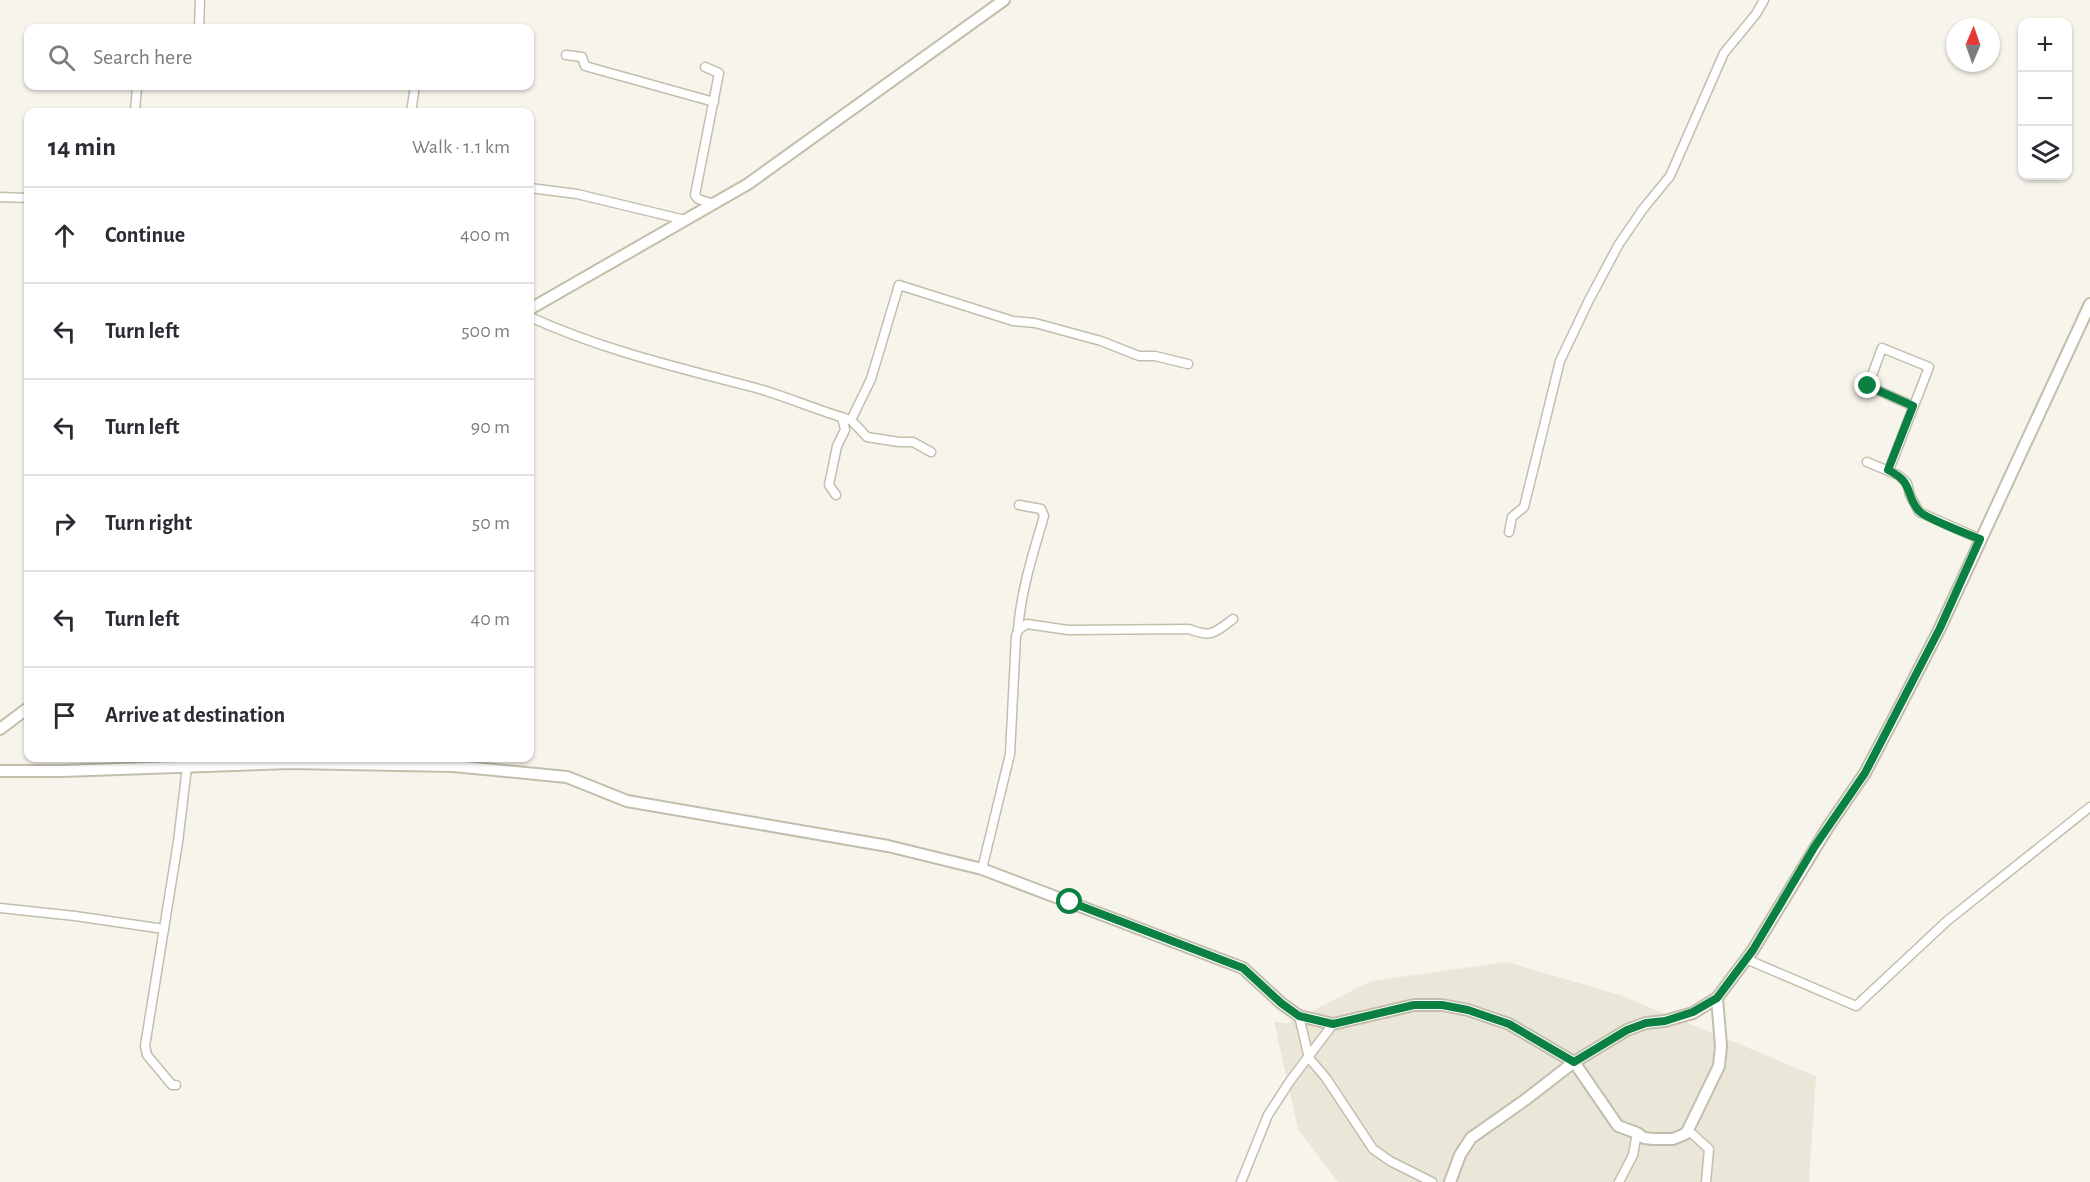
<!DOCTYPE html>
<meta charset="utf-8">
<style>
body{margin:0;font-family:"Alegreya Sans",sans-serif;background:#f7f7f7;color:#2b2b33}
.controls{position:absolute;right:18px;top:18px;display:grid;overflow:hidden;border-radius:12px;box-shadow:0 2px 4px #0004}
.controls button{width:54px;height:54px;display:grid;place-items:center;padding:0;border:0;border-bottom:2px solid #e1e1e2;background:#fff;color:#2b2b33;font:30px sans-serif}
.compass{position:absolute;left:1946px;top:18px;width:54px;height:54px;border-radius:50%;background:#fff;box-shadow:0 2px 4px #0004;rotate:2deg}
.stop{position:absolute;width:18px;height:18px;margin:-14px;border:4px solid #0b8043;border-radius:50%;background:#fff}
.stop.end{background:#0b8043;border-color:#fff;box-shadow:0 2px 6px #0008}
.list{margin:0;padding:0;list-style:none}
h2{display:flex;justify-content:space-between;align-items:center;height:78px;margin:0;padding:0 24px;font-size:26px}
h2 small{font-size:20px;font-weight:400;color:#7c7c81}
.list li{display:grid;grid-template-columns:39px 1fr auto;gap:18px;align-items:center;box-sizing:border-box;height:96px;padding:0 24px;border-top:2px solid #e1e1e2}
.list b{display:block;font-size:22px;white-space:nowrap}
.list em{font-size:20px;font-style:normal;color:#7c7c81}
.icon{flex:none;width:33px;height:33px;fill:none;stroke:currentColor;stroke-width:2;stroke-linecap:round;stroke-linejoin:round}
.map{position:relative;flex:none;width:2090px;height:1182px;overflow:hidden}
.search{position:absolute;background:#fff;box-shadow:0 2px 4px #0004;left:24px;top:24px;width:510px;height:66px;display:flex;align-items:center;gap:15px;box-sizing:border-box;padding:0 21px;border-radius:12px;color:#7c7c81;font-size:22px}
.panel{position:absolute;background:#fff;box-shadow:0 2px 4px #0004;left:24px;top:108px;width:510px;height:654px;border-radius:12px}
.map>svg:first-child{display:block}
</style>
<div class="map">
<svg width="2090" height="1182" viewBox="0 0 2090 1182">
<rect width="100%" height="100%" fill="#f7f5eb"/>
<path fill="#ebe7d8" d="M1507,962L1620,995L1816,1076L1809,1182H1338L1298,1129L1274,1022L1288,1023L1371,981Z"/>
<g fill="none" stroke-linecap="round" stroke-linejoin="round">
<g stroke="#c3beac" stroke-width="11">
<g id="minor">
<path d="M199,28L200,0"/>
<path d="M566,55L582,57L585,66L714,102"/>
<path d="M705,67L719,73L695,195L698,199L714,204"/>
<path d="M135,112L137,86"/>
<path d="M411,112L415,86"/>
<path d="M530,188L577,194L685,220"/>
<path d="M0,197L28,198"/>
<path d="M530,317C602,350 680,368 756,388C788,397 819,411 851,420L871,379L899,285L1013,321L1035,323L1101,341L1139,356H1155L1188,364"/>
<path d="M851,420L867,437L899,442H913L931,452"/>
<path d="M1867,462L1898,475L1907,483L1910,495L1919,512L1980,539"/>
<path d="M1889,470L1929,367L1882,348L1868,386L1913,406"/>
<path d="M836,495L829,485L837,446L845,430L842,417"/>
<path d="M1509,532L1512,517L1524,507L1560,361L1589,300L1619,244L1643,209L1670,176L1724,53L1756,14L1764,0"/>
<path d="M1018,630C1021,590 1033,554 1044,516L1041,509L1019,505"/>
<path d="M982,869L1010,754L1016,636L1018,630L1027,624L1068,630L1189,629C1211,638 1215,633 1233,619"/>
<path d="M0,908L75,916L164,929"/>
<path d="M1746,959L1856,1006L1947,921L2090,807"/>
<path d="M1299,1016L1309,1058L1326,1078L1373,1149L1390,1161L1432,1182"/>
<path d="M176,1085H172L147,1055L145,1046L178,842L187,767"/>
<path d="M1688,1130L1709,1149L1706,1182"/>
<path d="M1241,1182L1268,1115L1290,1081L1333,1024"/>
<path d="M1619,1182L1633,1155L1637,1133"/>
</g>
</g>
<g stroke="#c3beac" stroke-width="14">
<g id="tertiary">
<path d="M530,309L748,184L1004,0"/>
<path d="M0,729L28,708"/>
<path d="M0,771H62L290,763L453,766L567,777L627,801L888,846L982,869L1243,968L1281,1003L1299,1016L1333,1024L1414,1005H1442L1468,1010L1509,1024L1574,1062L1618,1126L1637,1133L1644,1138L1653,1139H1673L1685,1134L1688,1130L1719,1066L1721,1046L1717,998"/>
<path d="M1450,1182L1460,1155L1471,1138L1525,1100L1574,1062L1627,1030L1646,1023L1665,1021L1693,1013L1717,998L1753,950L1828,827L1865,773L1897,712L1940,628L2090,304"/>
</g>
</g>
<use href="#minor" stroke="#fff" stroke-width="8"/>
<use href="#tertiary" stroke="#fff" stroke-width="10"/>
</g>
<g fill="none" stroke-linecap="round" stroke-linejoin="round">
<path stroke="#0b8043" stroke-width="8" d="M1070,902L1243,968L1281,1003L1299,1016L1333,1024L1414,1005H1442L1468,1010L1509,1024L1574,1062L1627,1030L1646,1023L1665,1021L1693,1012L1717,998L1753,950L1815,846L1865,773L1940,628L1980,539C1969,535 1924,517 1919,511C1904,494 1915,483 1888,470L1913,406L1868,386"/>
</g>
</svg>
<div class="controls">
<button>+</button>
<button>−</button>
<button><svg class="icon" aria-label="layers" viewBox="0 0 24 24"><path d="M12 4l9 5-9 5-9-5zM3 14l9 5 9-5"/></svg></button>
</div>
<svg class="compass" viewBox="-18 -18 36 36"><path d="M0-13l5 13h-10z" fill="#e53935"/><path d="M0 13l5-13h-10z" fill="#7c7c81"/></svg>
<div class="stop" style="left:1070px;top:902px"></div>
<div class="stop end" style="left:1868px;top:386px"></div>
<div class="search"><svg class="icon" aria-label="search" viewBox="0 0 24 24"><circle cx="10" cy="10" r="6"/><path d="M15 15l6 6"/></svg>Search here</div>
<section class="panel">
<h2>14 min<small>Walk · 1.1 km</small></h2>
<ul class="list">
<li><svg class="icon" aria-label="ahead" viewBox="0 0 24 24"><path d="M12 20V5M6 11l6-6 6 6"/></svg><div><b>Continue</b></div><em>400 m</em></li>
<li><svg class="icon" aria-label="left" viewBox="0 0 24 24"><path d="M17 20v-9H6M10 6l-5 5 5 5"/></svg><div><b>Turn left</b></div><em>500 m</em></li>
<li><svg class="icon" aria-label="left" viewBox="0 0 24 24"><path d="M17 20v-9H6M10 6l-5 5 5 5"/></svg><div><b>Turn left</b></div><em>90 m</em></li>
<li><svg class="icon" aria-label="right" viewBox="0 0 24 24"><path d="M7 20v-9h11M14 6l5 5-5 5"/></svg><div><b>Turn right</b></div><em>50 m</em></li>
<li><svg class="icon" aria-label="left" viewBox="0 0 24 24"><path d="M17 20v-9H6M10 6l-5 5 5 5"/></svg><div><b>Turn left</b></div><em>40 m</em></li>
<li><svg class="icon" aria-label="arrive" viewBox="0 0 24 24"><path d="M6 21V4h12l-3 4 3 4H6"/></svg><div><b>Arrive at destination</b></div></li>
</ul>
</section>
</div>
